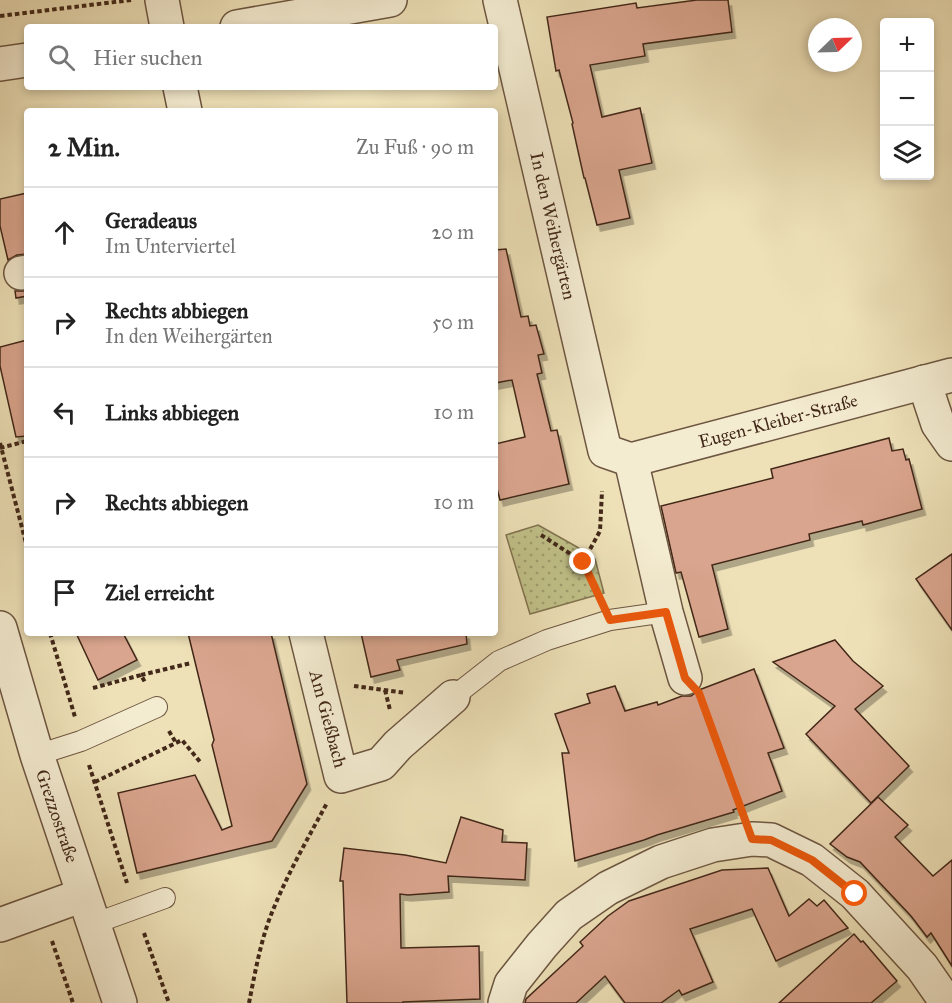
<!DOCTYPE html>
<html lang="de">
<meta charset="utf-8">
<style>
body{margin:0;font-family:"IM FELL Great Primer",serif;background:#f2f2f2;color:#222}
.controls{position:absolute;right:18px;top:18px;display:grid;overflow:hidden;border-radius:6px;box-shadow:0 3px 9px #0003}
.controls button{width:54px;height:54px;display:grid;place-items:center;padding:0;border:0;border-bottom:2px solid #e0e0e0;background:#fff;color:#222;font:30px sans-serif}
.compass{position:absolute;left:808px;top:18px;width:54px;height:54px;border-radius:50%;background:#fff;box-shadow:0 3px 9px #0003;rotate:67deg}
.stop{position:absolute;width:18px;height:18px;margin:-14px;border:4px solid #ea580c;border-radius:50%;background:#fff}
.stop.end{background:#ea580c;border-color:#fff;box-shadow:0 2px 6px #0008}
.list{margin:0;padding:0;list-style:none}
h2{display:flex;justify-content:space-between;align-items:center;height:78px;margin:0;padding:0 24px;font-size:26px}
h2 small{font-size:20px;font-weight:400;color:#767676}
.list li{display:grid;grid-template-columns:39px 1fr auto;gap:18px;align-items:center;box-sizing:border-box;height:90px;padding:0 24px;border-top:2px solid #e0e0e0}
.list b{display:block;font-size:22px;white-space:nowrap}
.list p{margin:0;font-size:20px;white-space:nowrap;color:#767676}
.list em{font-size:20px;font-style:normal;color:#767676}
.icon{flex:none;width:33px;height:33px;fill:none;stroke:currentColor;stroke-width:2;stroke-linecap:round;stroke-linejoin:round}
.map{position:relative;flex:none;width:952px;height:1003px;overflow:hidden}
.search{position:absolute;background:#fff;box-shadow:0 3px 9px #0003;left:24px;top:24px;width:474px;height:66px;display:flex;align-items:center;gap:15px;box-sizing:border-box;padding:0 21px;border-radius:6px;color:#767676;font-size:22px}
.panel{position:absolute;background:#fff;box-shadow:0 3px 9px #0003;left:24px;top:108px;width:474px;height:528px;border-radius:6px}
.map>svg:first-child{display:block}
</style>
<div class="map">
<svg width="952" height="1003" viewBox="0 0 952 1003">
<defs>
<pattern id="park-dots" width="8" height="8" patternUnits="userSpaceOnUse" patternTransform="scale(1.5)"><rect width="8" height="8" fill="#c1c189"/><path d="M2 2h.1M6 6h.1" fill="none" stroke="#9e9d6f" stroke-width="1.8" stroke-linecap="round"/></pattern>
<filter id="shadow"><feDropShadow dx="3.5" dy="6" stdDeviation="0" flood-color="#0004"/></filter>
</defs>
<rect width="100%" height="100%" fill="#eee1b8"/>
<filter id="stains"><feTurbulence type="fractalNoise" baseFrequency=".00333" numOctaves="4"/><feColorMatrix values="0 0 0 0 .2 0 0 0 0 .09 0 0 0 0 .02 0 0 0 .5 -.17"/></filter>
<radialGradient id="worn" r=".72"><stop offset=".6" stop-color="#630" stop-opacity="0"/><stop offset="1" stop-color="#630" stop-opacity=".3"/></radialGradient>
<path fill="url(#park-dots)" stroke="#827451" stroke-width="1.5" d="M538,525L577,547L595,559L604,593L530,614L506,535Z"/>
<g fill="#daa58e" stroke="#422819" stroke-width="1.5" filter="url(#shadow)">
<path d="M697,0H728L732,32L643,44L645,56L590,65L602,117L640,108L652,163L619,170L630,218L597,225L585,178H584L572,124L573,123L559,70L556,71L547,17L636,3L637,8Z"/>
<path d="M27,193V254L17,255L8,260L0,226V199Z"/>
<path d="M506,249L521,317L528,316L530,326L536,325L544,354L538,355L542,373L537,374L551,431L557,430L569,484L500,500L495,481V444L525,437L512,380L495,383V250Z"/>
<path d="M15,291H27V296L16,298Z"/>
<path d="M27,340V436L16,437L0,366V347Z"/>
<path d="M889,438L892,451L903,449L906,460L909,459L922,509L863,525L862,521L809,534L810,540L712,565L728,629L699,637L681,572L676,573L661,506L773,478L771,469Z"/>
<path d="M952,554V630L916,579Z"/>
<path d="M76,633H123L137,660L98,680Z"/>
<path d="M188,633H271L307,784L272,841L137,873L118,793L195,775L222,830L232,826L212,745L214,740Z"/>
<path d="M361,633H466L467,644L397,660L400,670L371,677Z"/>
<path d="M835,640L853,661L883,686L855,709L909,766L871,803L806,734L835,706L773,662Z"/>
<path d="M754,669L784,748L768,753L782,791L733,810L734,812L657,835L644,840L575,861L562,753H569L555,714L590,703L587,694L615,686L625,711L657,702L658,705L682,696H691L699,690Z"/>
<path d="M878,797L908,825L895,837L933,876L952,860V966L931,933L927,937L911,916L860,862L847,857L830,844Z"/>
<path d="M461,817L503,830L502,842L527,843L525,880L448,876L449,892L408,895L400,894L401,948L479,946L480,999L403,1002V1003H347L343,881H340L344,848L405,855L446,863Z"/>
<path d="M768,868L789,916L809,899L817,906L824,900L848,928L776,961L752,909L690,929L713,982L682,995L679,990L661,1003H625L605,976L576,1003H525L526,999L583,946L580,942L608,916L629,901L722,870Z"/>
<path d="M854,934L861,942L863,941L897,981L871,1003H779Z"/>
</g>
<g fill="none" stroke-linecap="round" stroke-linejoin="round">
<g stroke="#6d5641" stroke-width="22">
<g id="lane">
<path d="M453,697L499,661L547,640L610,620L666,612"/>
<path d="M37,755L81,741L157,707"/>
<path d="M93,924L165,898"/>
</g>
</g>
<g stroke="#6d5641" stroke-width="36">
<g id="street">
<path d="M162,0L167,27"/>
<path d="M500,0L605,451L631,460L952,375"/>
<path d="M237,27L390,0"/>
<path d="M0,64L27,60"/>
<path d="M180,87L185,111"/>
<path d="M21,273L27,272"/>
<path d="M924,382L938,424L952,444"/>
<path d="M631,460L666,612L685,678"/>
<path d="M0,628L37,755L120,1003"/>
<path d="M306,633L341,776L381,764L398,745L453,697"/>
<path d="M0,925L83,895"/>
<path d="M505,1003L511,984L542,945L569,915L608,888L661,862L713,845L752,839L771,840L812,860L855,894L922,967L947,1003"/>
</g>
</g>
<g stroke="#422819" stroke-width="4" stroke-dasharray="4.5 3" stroke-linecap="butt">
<path d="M0,16L131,0"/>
<path d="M0,443L27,547"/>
<path d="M0,448L27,441"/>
<path d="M541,535L583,562"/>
<path d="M599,596L583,562L600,531L602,491"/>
<path d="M50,633L75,717"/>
<path d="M141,675L191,663"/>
<path d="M354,686L406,693"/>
<path d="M93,688L141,675L146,684"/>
<path d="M385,690L390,710"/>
<path d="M703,706L741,808"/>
<path d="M169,731L176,743"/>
<path d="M89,765L127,883"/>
<path d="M95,782L182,740L201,763"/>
<path d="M144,933L169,1003"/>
<path d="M52,941L73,1003"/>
<path d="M249,1003C255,973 261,938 273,910C288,873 308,838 327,803"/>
</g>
<use href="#lane" stroke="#f4ecd1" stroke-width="20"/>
<use href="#street" stroke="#f4ecd1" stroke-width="33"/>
</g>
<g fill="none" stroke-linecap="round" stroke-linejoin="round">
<path stroke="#ea580c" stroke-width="8" d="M583,562L610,620L666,612L685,678L699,693L752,839L771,840L812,860L855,894"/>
</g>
<g text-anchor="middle" stroke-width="4.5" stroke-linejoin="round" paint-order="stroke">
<g font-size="18" fill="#422819" stroke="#f4ecd1">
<text transform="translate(553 226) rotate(77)" y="6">In den Weihergärten</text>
<text transform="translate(778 421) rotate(-15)" y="6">Eugen-Kleiber-Straße</text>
<text transform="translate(328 719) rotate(75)" y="6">Am Gießbach</text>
<text transform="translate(57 816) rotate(71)" y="6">Grezzostraße</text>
</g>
</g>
<rect width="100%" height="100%" filter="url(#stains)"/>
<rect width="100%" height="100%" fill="url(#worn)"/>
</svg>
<div class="controls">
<button>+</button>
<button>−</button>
<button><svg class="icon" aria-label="layers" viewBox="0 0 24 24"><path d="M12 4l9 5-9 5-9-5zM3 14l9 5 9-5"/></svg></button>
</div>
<svg class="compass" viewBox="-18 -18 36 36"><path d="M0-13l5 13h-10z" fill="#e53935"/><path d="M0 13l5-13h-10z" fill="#767676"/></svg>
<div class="stop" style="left:855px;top:894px"></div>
<div class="stop end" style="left:583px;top:562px"></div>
<div class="search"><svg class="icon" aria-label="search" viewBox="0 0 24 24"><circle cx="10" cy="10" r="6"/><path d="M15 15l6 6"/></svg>Hier suchen</div>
<section class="panel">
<h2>2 Min.<small>Zu Fuß · 90 m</small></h2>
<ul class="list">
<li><svg class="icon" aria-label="ahead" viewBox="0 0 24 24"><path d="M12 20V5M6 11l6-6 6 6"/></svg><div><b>Geradeaus</b><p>Im Unterviertel</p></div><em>20 m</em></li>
<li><svg class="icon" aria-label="right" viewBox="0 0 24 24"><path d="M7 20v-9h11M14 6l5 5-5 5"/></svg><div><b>Rechts abbiegen</b><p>In den Weihergärten</p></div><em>50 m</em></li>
<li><svg class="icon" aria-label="left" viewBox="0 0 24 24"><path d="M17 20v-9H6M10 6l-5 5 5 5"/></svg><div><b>Links abbiegen</b></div><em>10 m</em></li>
<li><svg class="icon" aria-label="right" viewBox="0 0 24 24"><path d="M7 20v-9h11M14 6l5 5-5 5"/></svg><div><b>Rechts abbiegen</b></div><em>10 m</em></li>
<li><svg class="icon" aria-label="arrive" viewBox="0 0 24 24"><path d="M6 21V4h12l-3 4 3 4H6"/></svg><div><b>Ziel erreicht</b></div></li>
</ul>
</section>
</div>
